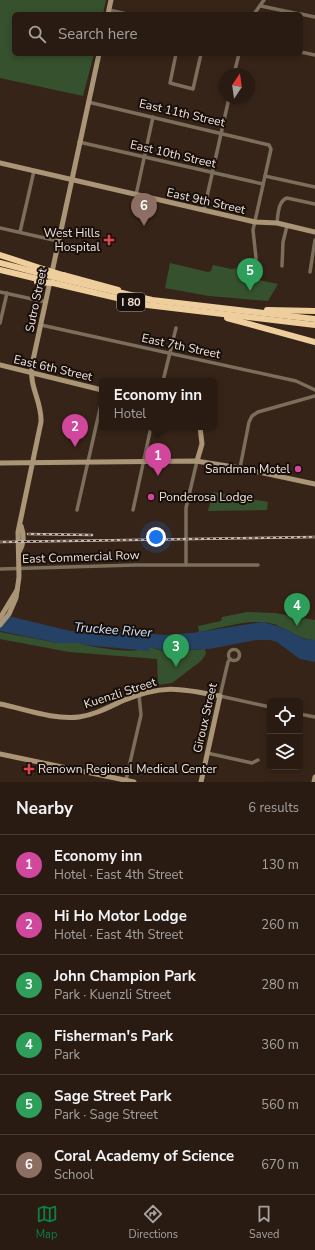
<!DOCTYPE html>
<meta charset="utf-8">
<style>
body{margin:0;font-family:"Nunito Sans",sans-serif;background:#31241b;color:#f1f3f6}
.controls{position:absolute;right:12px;bottom:12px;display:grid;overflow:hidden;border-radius:6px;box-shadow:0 2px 6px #0003}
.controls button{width:36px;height:36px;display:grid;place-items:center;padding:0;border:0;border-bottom:1px solid #453932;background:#291b12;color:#f1f3f6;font:20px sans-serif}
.compass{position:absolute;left:219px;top:68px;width:36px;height:36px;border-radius:50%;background:#291b12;box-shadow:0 2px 6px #0003;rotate:13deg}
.you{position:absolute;left:156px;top:537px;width:14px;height:14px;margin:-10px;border:3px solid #fff;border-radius:50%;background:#1a73e8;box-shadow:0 0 0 6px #1a73e833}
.badge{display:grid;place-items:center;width:26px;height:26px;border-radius:50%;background:#0b8043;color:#fff;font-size:13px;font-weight:700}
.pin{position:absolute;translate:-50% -33px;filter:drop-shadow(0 1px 2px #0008)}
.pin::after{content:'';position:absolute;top:21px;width:14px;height:12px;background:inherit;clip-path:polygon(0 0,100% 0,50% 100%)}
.popup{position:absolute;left:99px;top:378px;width:118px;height:52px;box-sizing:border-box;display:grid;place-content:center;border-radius:6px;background:#291b12;filter:drop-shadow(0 1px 3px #0005);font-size:13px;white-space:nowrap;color:#a5a19f}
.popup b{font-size:15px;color:#f1f3f6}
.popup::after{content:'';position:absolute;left:50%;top:100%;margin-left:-8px;border:8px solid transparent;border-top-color:#291b12}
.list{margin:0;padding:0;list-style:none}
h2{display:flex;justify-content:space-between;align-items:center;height:52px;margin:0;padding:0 16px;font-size:17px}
h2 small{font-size:13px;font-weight:400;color:#a5a19f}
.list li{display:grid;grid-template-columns:26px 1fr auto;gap:12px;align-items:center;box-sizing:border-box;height:60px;padding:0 16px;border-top:1px solid #453932}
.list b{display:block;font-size:15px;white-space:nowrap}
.list p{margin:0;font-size:13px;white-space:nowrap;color:#a5a19f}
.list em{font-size:13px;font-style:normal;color:#a5a19f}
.icon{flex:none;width:22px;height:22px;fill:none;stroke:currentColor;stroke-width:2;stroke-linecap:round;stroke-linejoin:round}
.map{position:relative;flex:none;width:315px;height:782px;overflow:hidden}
.search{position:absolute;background:#291b12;box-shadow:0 2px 6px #0003;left:12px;right:12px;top:12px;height:44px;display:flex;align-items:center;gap:10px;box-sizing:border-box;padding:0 14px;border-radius:6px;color:#a5a19f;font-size:15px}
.sheet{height:412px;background:#291b12}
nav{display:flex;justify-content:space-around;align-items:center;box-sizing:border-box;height:56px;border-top:1px solid #453932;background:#291b12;font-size:11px;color:#a5a19f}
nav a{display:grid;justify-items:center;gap:2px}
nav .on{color:#0b8043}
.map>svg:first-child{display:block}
</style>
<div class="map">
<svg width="315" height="782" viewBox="0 0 315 782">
<rect width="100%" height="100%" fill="#372418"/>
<g fill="#36512d">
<path d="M0,0H106L103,14H14V54H94L83,96L0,78Z"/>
<path d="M170,263L208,272L211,271L213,265L231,269L246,267L249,278L278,284L268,301L209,296L165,288Z"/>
<path d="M213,492L268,502L267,510L208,511Z"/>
<path d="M247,612L275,613L315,620V640C298,640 286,626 269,623C247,619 221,628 199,632L198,626L221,621L222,617Z"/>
<path d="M0,632L58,643H80L84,645C102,648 134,655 150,647L166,652L205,649L206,654L201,661L172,683L158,685L157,659L69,652L0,639Z"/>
</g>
<path fill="#254266" d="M0,614L70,631L130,632L165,635L192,633L262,622L281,627L304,639L315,640V662L300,659L277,642L271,640H256L209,649L179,650L170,652L150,647L149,651L84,645L80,643H58L0,631Z"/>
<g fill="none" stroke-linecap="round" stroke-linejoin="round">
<g stroke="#7b6e5b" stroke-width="3.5">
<path d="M261,6L299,14"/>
<path d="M109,10L127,14"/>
<path d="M254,14L264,0"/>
<path d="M301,14L315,17"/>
<path d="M301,52L315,55"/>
<path d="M176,54L170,83L193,89L201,54"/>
<path d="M234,74L239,54"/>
<path d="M88,102L269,145L271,149L253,230L256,258L252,278"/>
<path d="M79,142L263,184"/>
<path d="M265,176L315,187"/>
<path d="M136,195L153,117"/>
<path d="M204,210L229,98"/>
<path d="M277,223C278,215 278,201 287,198L315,204"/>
<path d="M0,228L58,241"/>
<path d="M20,232L34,171"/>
<path d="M282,266L283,242L287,226"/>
<path d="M310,272L315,240"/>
<path d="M0,292L46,302"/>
<path d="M0,323L7,293"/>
<path d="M41,325L296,381L315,390"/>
<path d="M163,381L176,328"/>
<path d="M240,468L249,422L252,416L258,412L315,396"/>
<path d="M77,510L102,400"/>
<path d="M133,510L151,427"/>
<path d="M186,565V508L197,461"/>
<path d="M0,569L135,565H258"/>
<circle cx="234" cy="655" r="5.5"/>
<path d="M230,659L228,662L220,696L270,707"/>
<path d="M300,714L315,717"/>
<path d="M207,753L252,763L258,760"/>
<path d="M126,780L141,715L139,695"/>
</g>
<g stroke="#aa9577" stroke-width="5">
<path d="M108,14L111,0"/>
<path d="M0,163L255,222L277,223L315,232"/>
<path d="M0,365L102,390"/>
<path d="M197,461L202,444L200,427"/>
<path d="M0,463L196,461L240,468L315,484"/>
<path d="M19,552C24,544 24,534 21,526"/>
<path d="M0,618L17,590"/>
<path d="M0,625L9,614L16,598L19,577L18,532L41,422C42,401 29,388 32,365L99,54"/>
<path d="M0,704C25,709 53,720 79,717C94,715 107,708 122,701C162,684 180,688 220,696L201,782"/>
<path d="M0,754L134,782"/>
<path d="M314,782L315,777"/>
</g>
<g stroke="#efce9e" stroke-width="6">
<path d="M0,255L43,269"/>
<path d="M0,263L39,273"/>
<path d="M0,270L38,279"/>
<path d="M63,275L118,290"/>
<path d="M62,279L152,300L315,319"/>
<path d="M53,283L147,305L315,325"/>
<path d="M267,310L315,311"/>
<path d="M227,318L315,342"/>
</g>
<g stroke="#c8b9b1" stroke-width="2.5">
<g id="rail">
<path d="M28,534L92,535"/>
<path d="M0,542L315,537"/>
</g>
</g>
<use href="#rail" stroke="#180f0a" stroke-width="1" stroke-dasharray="3" stroke-linecap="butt"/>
<g stroke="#efce9e" stroke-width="6">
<path d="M43,269L63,275"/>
<path d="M39,273L62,279"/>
<path d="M37,282L53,283"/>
</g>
</g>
<g fill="#e0444e" stroke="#180f0a" stroke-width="1.5">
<path d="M107 234h4v4h4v4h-4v4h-4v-4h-4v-4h4z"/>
<path d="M27 763h4v4h4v4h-4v4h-4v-4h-4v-4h4z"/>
</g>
<g fill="#d1479c" stroke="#180f0a" stroke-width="1.5">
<circle cx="298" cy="469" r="4"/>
<circle cx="151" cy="497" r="4"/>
</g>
<g text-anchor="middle" stroke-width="4" stroke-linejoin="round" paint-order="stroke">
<rect fill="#180f0a" stroke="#b1a49e" stroke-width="1" x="117" y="293" width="28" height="18" rx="3"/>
<g font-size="11" font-weight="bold" fill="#f2e4dd">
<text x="131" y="306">I 80</text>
</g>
<g font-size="12" fill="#f2e4dd" stroke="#180f0a">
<text transform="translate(182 113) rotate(13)" y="4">East 11th Street</text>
<text transform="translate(173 154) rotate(13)" y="4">East 10th Street</text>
<text transform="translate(206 201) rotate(13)" y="4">East 9th Street</text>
<text transform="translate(36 300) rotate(-78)" y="4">Sutro Street</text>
<text transform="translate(181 346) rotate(12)" y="4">East 7th Street</text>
<text transform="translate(53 368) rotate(13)" y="4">East 6th Street</text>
<text transform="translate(81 557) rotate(-2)" y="4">East Commercial Row</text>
<text transform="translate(120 693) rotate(-18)" y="4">Kuenzli Street</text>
<text transform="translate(205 718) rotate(-77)" y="4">Giroux Street</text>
</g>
<g font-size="12" fill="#f2e4dd" stroke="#180f0a" text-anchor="end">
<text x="100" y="237">West Hills<tspan x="100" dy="14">Hospital</tspan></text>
<text x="290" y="473">Sandman Motel</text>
<text x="159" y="501" text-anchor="start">Ponderosa Lodge</text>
<text x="38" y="773" text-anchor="start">Renown Regional Medical Center</text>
</g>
<g font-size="13" font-style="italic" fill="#cde1fa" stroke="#180f0a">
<text transform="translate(113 629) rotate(4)" y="5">Truckee River</text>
</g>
</g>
</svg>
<div class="controls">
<button><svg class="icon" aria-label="locate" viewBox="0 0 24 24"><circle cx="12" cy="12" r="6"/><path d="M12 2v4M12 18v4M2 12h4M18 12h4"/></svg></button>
<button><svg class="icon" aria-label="layers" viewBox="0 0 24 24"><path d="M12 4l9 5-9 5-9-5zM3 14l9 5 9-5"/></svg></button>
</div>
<svg class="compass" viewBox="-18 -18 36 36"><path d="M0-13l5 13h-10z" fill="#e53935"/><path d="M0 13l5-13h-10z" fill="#a5a19f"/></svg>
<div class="you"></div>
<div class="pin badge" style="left:158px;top:476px;background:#d1479c">1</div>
<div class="popup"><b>Economy inn</b>Hotel</div>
<div class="pin badge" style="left:75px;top:447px;background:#d1479c">2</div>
<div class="pin badge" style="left:176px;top:667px;background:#2e9e5b">3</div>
<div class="pin badge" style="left:297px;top:626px;background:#2e9e5b">4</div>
<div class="pin badge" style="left:250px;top:291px;background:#2e9e5b">5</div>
<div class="pin badge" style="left:144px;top:226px;background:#8d6e63">6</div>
<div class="search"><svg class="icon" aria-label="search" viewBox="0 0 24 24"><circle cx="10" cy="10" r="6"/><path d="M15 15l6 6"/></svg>Search here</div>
</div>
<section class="sheet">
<h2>Nearby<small>6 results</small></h2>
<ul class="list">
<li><span class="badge" style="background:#d1479c">1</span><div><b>Economy inn</b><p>Hotel · East 4th Street</p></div><em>130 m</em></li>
<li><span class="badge" style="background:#d1479c">2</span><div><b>Hi Ho Motor Lodge</b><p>Hotel · East 4th Street</p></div><em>260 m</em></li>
<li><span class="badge" style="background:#2e9e5b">3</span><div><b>John Champion Park</b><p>Park · Kuenzli Street</p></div><em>280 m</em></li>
<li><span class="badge" style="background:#2e9e5b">4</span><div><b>Fisherman's Park</b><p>Park</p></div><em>360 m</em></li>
<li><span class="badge" style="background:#2e9e5b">5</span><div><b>Sage Street Park</b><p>Park · Sage Street</p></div><em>560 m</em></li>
<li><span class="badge" style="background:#8d6e63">6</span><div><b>Coral Academy of Science</b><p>School</p></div><em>670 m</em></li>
</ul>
</section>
<nav>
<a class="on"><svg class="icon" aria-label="map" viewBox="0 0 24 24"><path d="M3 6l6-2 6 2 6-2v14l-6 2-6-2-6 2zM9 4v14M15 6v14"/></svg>Map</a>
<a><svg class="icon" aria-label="directions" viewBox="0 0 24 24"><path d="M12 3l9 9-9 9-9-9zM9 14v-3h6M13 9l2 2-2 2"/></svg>Directions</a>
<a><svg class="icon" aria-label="saved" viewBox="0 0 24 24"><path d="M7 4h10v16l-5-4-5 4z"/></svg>Saved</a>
</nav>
